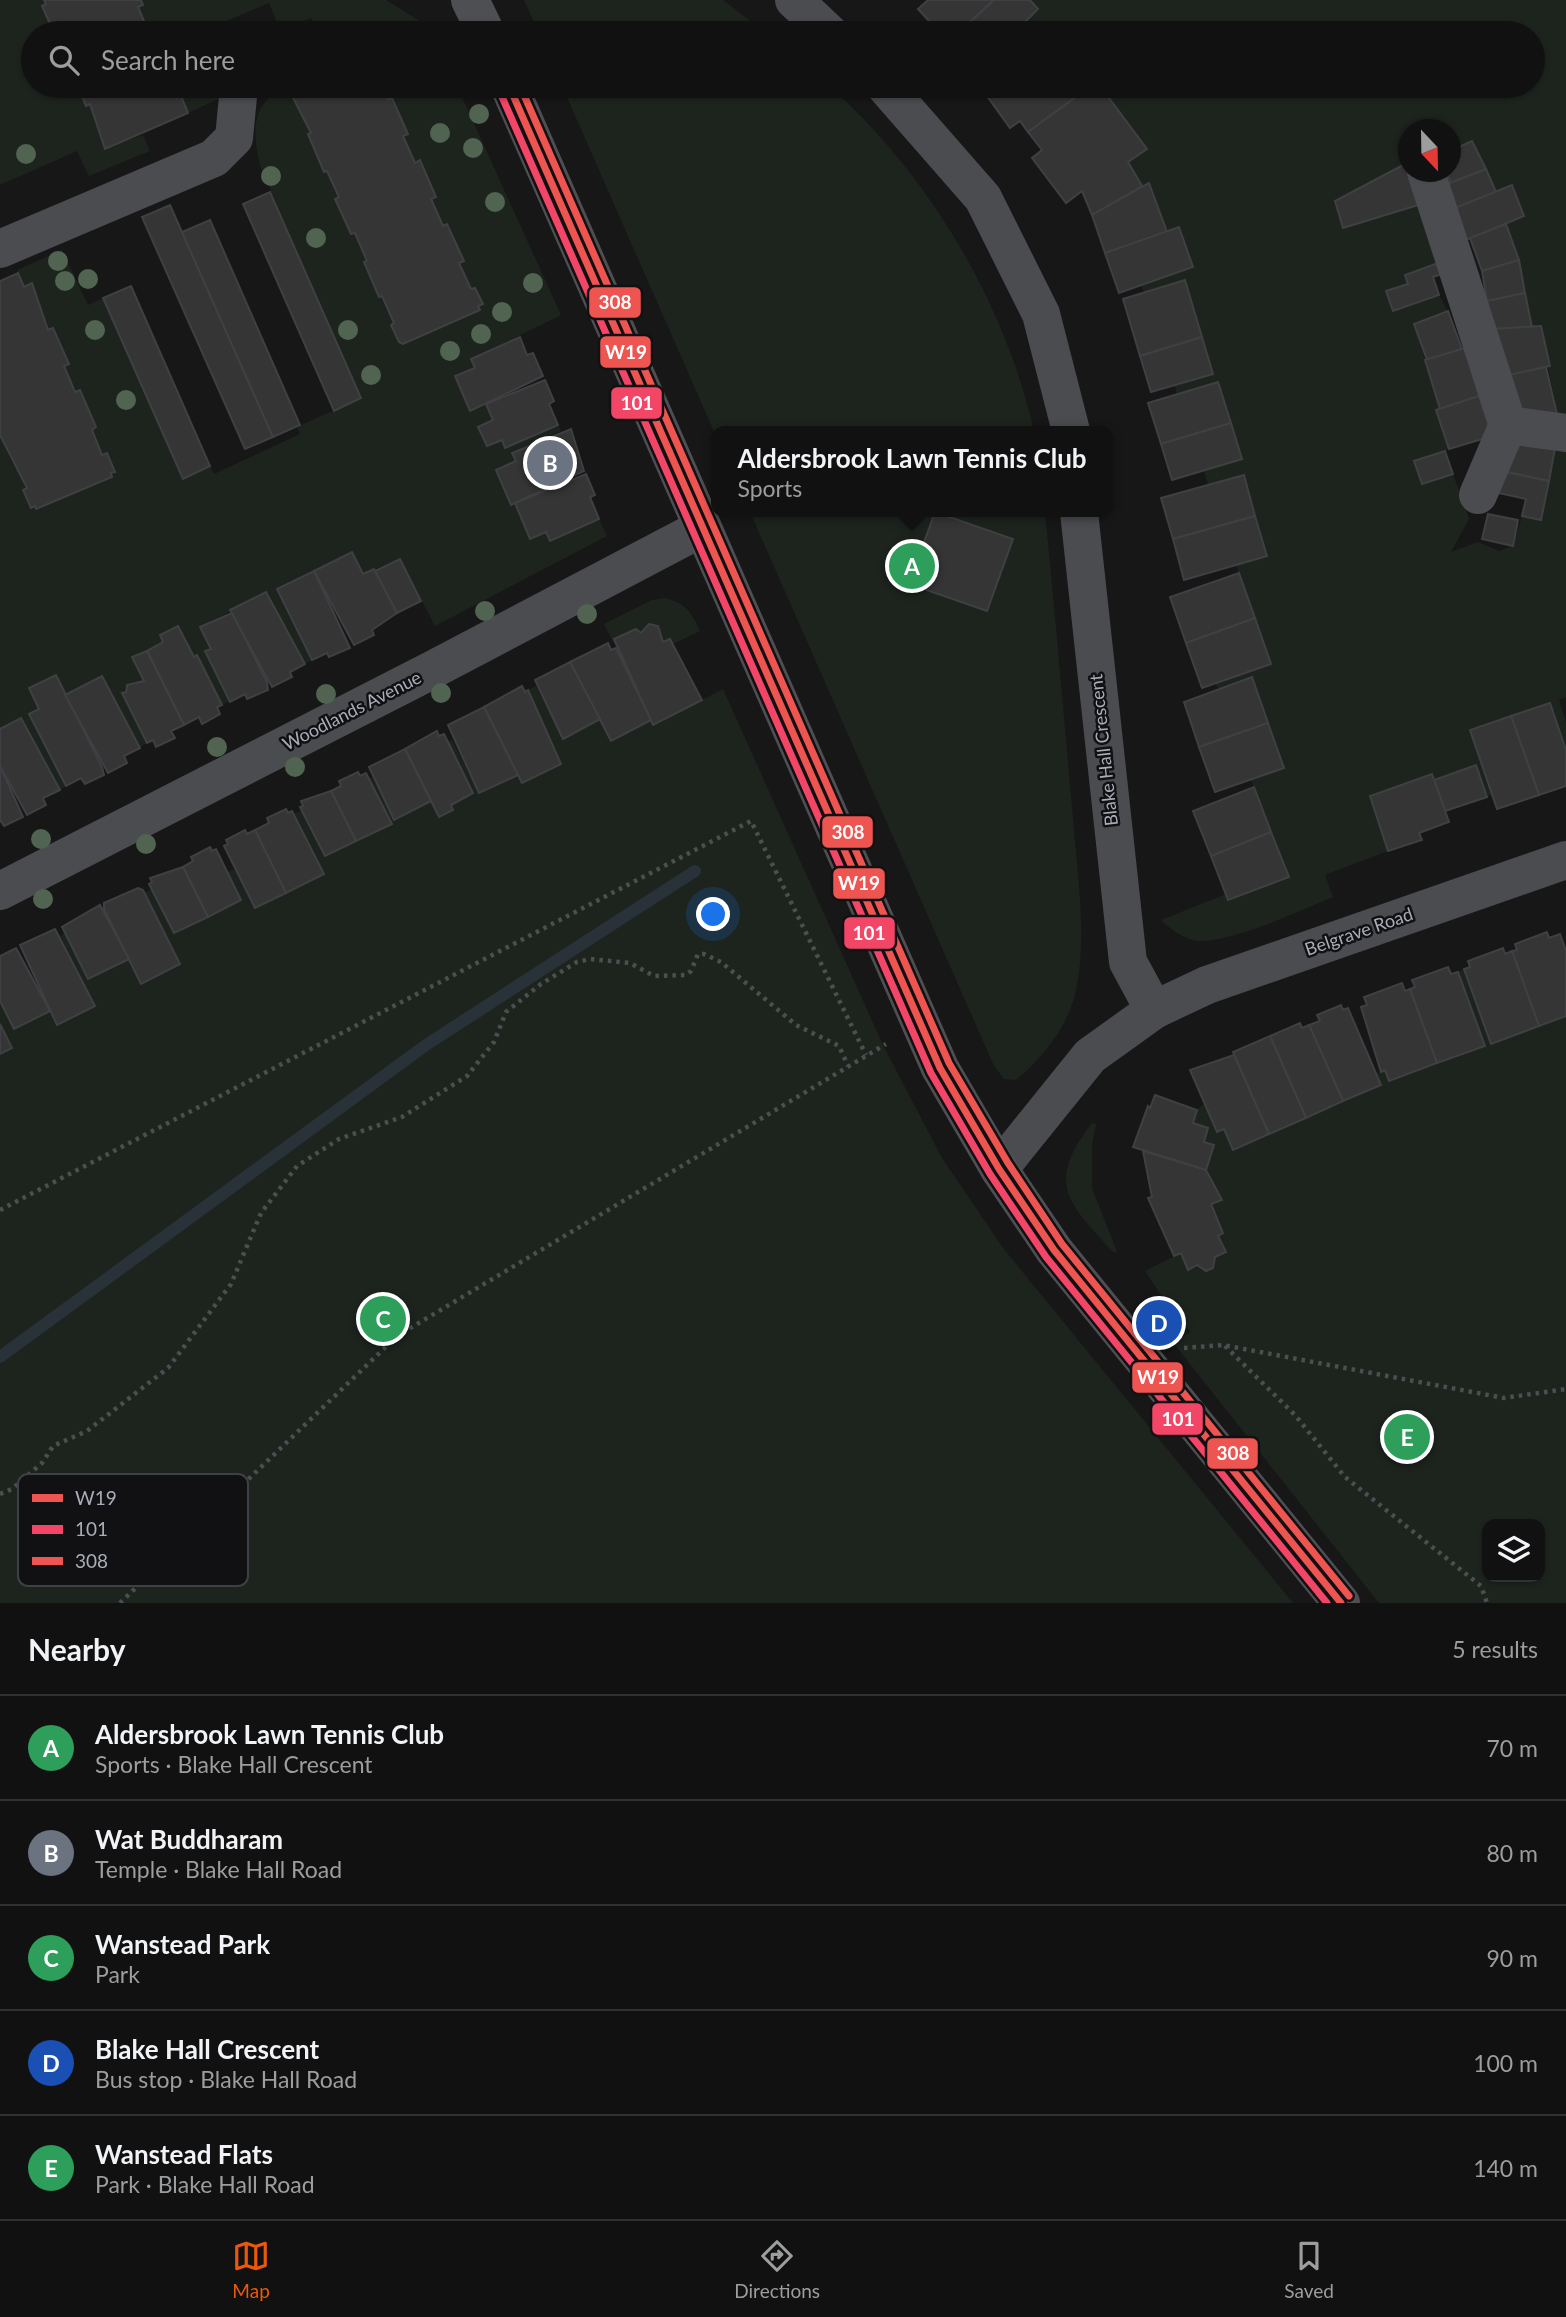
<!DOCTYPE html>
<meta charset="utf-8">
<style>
body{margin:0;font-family:Lato,sans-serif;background:#1e1f1f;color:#f1f3f6}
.controls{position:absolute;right:21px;bottom:21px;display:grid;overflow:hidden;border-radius:14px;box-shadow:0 2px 5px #0004}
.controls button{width:63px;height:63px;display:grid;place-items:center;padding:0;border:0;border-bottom:2px solid #303131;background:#111;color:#f1f3f6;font:35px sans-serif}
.compass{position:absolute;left:1398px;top:119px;width:63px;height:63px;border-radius:50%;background:#111;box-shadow:0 2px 5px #0004;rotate:158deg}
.you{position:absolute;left:714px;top:915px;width:24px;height:24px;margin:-18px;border:5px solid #fff;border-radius:50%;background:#1a73e8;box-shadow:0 0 0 10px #1a73e833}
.badge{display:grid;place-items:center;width:46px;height:46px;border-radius:50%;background:#ea580c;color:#fff;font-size:23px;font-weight:700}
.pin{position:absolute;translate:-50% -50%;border:4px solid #fff;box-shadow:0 2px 7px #0006}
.popup{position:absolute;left:711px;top:426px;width:402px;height:91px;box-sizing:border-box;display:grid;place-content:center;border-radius:14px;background:#111;filter:drop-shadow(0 2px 5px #0005);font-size:23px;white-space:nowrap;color:#9c9d9f}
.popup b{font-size:26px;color:#f1f3f6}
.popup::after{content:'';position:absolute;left:50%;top:100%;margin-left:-14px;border:14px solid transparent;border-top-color:#111}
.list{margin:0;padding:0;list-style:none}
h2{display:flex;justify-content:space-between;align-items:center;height:91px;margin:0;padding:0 28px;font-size:30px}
h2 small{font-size:23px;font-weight:400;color:#9c9d9f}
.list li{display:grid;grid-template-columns:46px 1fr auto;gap:21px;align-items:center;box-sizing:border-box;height:105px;padding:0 28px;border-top:2px solid #303131}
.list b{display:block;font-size:26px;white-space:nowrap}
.list p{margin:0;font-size:23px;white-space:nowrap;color:#9c9d9f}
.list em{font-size:23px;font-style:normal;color:#9c9d9f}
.icon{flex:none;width:38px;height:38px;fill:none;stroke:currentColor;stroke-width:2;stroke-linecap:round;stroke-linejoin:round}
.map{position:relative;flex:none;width:1566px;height:1603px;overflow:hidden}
.search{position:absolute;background:#111;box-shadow:0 2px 5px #0004;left:21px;right:21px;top:21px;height:77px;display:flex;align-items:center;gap:18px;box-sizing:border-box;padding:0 24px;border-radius:38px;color:#9c9d9f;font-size:26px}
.sheet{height:616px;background:#111}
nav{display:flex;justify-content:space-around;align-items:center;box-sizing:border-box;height:98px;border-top:2px solid #303131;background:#111;font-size:19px;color:#9c9d9f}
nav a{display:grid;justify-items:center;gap:4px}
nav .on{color:#ea580c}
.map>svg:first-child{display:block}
</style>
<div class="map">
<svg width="1566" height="1603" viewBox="0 0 1566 1603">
<rect width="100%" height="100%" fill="#171717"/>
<g fill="#1d241e" fill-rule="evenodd">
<path d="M0,0H44L46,4L42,6L54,33H33V86H78L86,105L90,104L105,148L143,135L150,151L89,176L77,151L0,185Z"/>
<path d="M141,0H386L426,25L431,33H318L311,18L281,32L269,3L198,33H149L138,7L143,5Z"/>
<path d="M524,0H723L766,33H539Z"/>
<path d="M1030,0H1566V420L1558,419L1541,327H1532L1519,260L1506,224L1524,216L1512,186L1496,192L1472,142L1451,151L1450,130H1408V162L1335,201L1343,228L1418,205L1438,263L1405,275L1408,284L1387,291L1393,311L1439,295L1448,311L1414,324L1440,409L1436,410L1449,449L1414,462L1422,484L1453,474L1469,519L1451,552L1478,542L1499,551L1513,546L1522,516L1541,520L1557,437L1566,438V697L1559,700L1566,722V750L1549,703L1471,730L1492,795L1487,797L1476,765L1435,780L1432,774L1370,796L1388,851L1325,875L1333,897C1299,911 1234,942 1198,941C1185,940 1170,929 1161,920L1226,894L1228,900L1289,877L1251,780L1283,768L1215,684L1271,664L1236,565L1266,556L1244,475L1208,485L1204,471L1242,459L1218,383L1177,395L1175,386L1213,374L1186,281L1144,293L1141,285L1193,267L1167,232L1150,183L1142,186L1128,162L1147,148L1100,86H1533V33H1029L1022,25L1038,10Z"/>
<path d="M171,86H219L223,97L188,113L181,96L176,98Z"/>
<path d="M382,86H457L561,315L472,359L475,368L455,377L470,411L486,404L493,420L479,427L487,446L502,440L506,448L558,425L561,431L512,452L516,461L496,470L510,504L515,503L530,539L546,532L550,541L599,519L607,536L435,626L400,559L363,574L351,552L277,589L312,660L305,664L266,592L201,627L211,649L205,652L230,701L222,705L198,655L194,657L178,626L160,635L163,642L132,658L144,681L127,685L122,694L147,743L140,747L102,677L65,695L55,675L29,688L39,709L30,714L66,786L60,790L21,719L0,729V435L12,463L16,462L32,507L36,509L111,477L115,472L102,455L64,366L69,364L53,328L48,330L32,283L24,287L17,270L62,250L88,305L103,298L183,479L210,466L214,474L300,434L297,427L361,398L261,168C252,134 250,105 284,87L300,107L311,133L308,135L339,197L336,199L351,234L355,233L367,261L364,262L394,323L391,325L480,310L478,306L482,304L475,288L471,289L459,263L464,261L448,225L443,226L431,199L436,197L420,161L415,163L403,136L408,133L393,99L388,100Z"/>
<path d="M562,86H829C928,173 1005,303 1034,431H716V436Z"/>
<path d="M750,512H1045C1055,614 1064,716 1073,819C1077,872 1088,942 1075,994C1067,1028 1043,1057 1016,1080L1004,1079L994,1066Z"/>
<path d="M664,598C684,602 692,612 700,631L673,644L669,639L663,642L658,626L649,624L641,633L635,629L615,639L616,648L604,624L652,600Z"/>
<path d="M536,686L563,738L600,719L611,741L651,720L653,725L723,689L883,1045L942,1158L1003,1248L1293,1603H0V1054L12,1048L0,1024V1001L14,1029L50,1011L95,1006L60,936L65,933L88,979L129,959L141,983L179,964L144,893L152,889L175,933L241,900L227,872L235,869L255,908L323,874L293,814L302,811L325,856L391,824L369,778L372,777L394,820L431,801L439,817L453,810L451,805L473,793L448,741L452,740L479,793L518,775L522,783L560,764L528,690Z"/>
<path d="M1464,969L1492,1043L1566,1016V1603H1379L1171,1340L1191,1332L1164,1300L1145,1271L1181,1253L1188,1269L1197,1265L1206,1271L1213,1268L1215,1257L1226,1252L1218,1236L1223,1233L1211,1204L1221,1200L1206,1170L1213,1145L1204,1142L1208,1128L1193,1123L1197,1110L1205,1103L1217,1131L1224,1129L1233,1150L1381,1085L1376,1074L1385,1070L1390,1081L1484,1046L1458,972ZM1487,1524H1540V1577H1487Z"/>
<path d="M1092,1123L1096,1124L1092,1146V1188L1117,1252H1113C1068,1202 1045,1184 1092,1123Z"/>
</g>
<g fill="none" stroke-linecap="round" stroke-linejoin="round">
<path stroke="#2a3239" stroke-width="12" d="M0,1357L426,1045L695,871"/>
</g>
<g fill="#353536" stroke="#3f4043" stroke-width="2">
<path d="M44,0H141L143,5L138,7L149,33H54L42,6L46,4Z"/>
<path d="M928,0H994L958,33H940L918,9Z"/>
<path d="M994,0H1030L1038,9L1022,25L1029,33H958Z"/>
<path d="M78,86H171L176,98L181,96L188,113L105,149L90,104L86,106Z"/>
<path d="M293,86H382L388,100L392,98L408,134L403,136L415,163L420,160L436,197L431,199L443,226L447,224L464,261L459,263L471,289L475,288L483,304L478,306L480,310L403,344L399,342L391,325L394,323L382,296L379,297L364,262L367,261L355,233L351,234L335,199L339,197L327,171L324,172L308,134L311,133L289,90Z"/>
<path d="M1001,86H1091L1028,132L1020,121L1010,128L987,96Z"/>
<path d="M1091,86H1100L1147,149L1128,162L1142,186L1092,215L1082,191L1066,203L1032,158L1042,150L1028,132Z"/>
<path d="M1472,141L1486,169L1451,183L1446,172H1450V151Z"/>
<path d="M1405,164L1418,205L1343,228L1335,201Z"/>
<path d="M1486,169L1496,192L1455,208L1447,184Z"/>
<path d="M1149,183L1167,232L1105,253L1092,215Z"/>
<path d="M1512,185L1524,216L1466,240L1455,208Z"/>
<path d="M270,192L361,398L334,411L243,204Z"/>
<path d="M170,205L273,437L245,449L142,217Z"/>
<path d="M210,220L300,425L273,437L182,232Z"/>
<path d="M1506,224L1519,260L1482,271L1470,238Z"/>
<path d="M1179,227L1193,267L1119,293L1105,253Z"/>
<path d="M1519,260L1525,293L1487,301L1482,271Z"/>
<path d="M1438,263L1442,274L1433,277L1439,295L1393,311L1386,291L1408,284L1405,275Z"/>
<path d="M18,273L24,287L32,283L48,330L53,328L69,364L64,366L75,392L80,390L96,427L92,430L102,455L107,453L115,472L111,473L112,477L36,509L35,506L31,508L23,490L27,488L0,435V281Z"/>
<path d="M1185,280L1202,337L1140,356L1123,299Z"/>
<path d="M131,286L210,466L183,479L103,298Z"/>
<path d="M1525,293L1532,327L1493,329L1487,301Z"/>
<path d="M1448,311L1462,349L1427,360L1414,324Z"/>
<path d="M1541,326L1550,366L1501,377L1493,329Z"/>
<path d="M520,337L527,355L533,353L543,376L470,411L455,376L475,368L471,359Z"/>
<path d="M1202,337L1213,374L1151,392L1140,356Z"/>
<path d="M1465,348L1479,396L1440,409L1425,360Z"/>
<path d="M1546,367L1558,419L1517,409L1509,375Z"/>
<path d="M545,380L554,401L549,404L558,425L505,448L502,440L487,446L478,427L493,420L486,404Z"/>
<path d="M1218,382L1231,423L1161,444L1148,403Z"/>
<path d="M1479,396L1492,436L1449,449L1436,410Z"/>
<path d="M1231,423L1242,459L1172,480L1161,444Z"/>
<path d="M571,429L584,471L511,505L496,470L516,461L512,453Z"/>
<path d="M1531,432L1557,437L1549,481L1497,470Z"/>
<path d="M1445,451L1453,474L1422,484L1414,461Z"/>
<path d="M1497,470L1549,481L1541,520L1522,516L1526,499L1490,491Z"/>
<path d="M586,474L595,495L590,497L599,519L550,541L546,532L530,539L515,503Z"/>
<path d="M1244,475L1255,516L1173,539L1161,498Z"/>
<path d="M935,512L1013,539L987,611L909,584Z"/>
<path d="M1488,514L1518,520L1513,546L1482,539Z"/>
<path d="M1255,516L1267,556L1184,580L1173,539Z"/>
<path d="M352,552L363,574L374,569L397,613L372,630L374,635L354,645L314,571Z"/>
<path d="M400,559L421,601L397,613L375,571Z"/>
<path d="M314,571L350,648L329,657L327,653L312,660L277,589Z"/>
<path d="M1239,573L1255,618L1186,643L1170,597Z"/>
<path d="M266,592L305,664L290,672L292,677L272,687L230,610Z"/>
<path d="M232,613L267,682L268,690L247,699L245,694L230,702L205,651L211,649L200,627Z"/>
<path d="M1255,618L1271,664L1202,688L1186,643Z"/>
<path d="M649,624L658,626L663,642L670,639L702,700L653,725L614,639L636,629L641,633Z"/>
<path d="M178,626L194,657L197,655L222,705L217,707L220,714L202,724L199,717L184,725L147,651L163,642L160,635Z"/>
<path d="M608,643L611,650L616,648L651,720L611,741L570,662Z"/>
<path d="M147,651L184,725L171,731L175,738L156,747L153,740L147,743L122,693L126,692L127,685L144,681L132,657Z"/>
<path d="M570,662L600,719L563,739L535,680Z"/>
<path d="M56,675L102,767L104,775L85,784L81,778L66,786L29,714L39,709L29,688Z"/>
<path d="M102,676L140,748L124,756L127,763L108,773L65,695Z"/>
<path d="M1252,677L1268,723L1199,747L1184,702Z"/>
<path d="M522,686L525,692L528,690L561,764L522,783L484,707Z"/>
<path d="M1550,703L1566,750V786L1539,795L1511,716Z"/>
<path d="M484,707L518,775L479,793L448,725Z"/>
<path d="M1511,716L1539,795L1497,809L1470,730Z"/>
<path d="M21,718L60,790L43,798L46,805L27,815L0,766V729Z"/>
<path d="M1268,723L1284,768L1215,792L1199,747Z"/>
<path d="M437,731L439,736L444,734L473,793L451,805L453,810L439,817L405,749Z"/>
<path d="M405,749L431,801L394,820L369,767Z"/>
<path d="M1476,765L1487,797L1445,811L1434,780Z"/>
<path d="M0,766L23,817L4,826L0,820Z"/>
<path d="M358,772L360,776L366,773L392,824L356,841L331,791L341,786L339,781Z"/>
<path d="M1432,774L1449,822L1419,833L1422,840L1388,851L1370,796Z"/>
<path d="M1254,787L1271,832L1211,856L1193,811Z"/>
<path d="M331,791L356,841L325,856L300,807L303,806L301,801Z"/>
<path d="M286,809L288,813L292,811L324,874L286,893L255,830L269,823L267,818Z"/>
<path d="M245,830L247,834L255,830L286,893L255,908L224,846L228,844L226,840Z"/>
<path d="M1271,832L1289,877L1228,900L1211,856Z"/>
<path d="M210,847L212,851L216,849L241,900L208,917L183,867L193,861L191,857Z"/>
<path d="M183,867L208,917L174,933L149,884L152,882L150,878Z"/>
<path d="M138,888L143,890L180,964L141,984L104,909V903Z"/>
<path d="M100,905L129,959L88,979L62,927Z"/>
<path d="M55,929L95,1006L57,1025L20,945Z"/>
<path d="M1547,932L1549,938L1560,934L1566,951V1016L1539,1026L1512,951L1517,950L1515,944Z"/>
<path d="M16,948L50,1011L14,1029L0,1001V956Z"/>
<path d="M1503,948L1505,954L1512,951L1539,1026L1491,1044L1464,969L1470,967L1468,961Z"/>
<path d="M1448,967L1451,974L1458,972L1485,1046L1437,1063L1410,989L1415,987L1412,980Z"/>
<path d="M1402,983L1405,991L1410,989L1437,1063L1389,1081L1385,1070L1381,1072L1361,1007L1367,1005L1364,997Z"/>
<path d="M1341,1005L1343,1010L1348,1008L1381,1085L1343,1101L1309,1025L1320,1021L1317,1015Z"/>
<path d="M1300,1023L1302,1028L1309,1025L1343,1101L1306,1118L1270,1036Z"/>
<path d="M0,1024L12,1048L0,1054Z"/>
<path d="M1270,1036L1306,1118L1269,1134L1233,1052Z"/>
<path d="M1234,1055L1269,1134L1233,1150L1224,1129L1217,1132L1190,1070Z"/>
<path d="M1155,1095L1197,1110L1193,1123L1208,1128L1204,1142L1214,1145L1206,1170L1133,1147L1148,1106L1150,1108Z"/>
<path d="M1143,1151L1206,1170L1222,1200L1211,1204L1223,1233L1218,1236L1226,1252L1215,1257L1213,1268L1206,1271L1197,1265L1188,1270L1181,1253L1174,1256L1148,1198L1152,1197Z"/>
</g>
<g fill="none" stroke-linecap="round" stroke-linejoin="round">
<g stroke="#4d4e52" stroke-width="4.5" stroke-dasharray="3.5 5" stroke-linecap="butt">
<path d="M0,1210L751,821L866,1055"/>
<path d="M1225,1346L1295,1415L1345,1477L1481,1586L1487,1603"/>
<path d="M1184,1348L1223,1345L1504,1398L1566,1389"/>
<path d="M0,1494L12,1489L42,1463L53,1446L87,1431L168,1368L231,1284L261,1213L297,1166L339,1139L402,1117L467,1076L494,1042L506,1012L541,984L577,962L590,959L630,963L654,976L686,975L691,971L698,954H704L721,962L796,1025L839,1046L848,1066"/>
<path d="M120,1603L397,1336L886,1044"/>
</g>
<g stroke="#4b4c50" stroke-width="38">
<path d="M794,0L829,33"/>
<path d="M885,86L983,198L1041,314L1071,431"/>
<path d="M1426,172L1508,425L1478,495"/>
<path d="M0,249L214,158L234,138L239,86"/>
<path d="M1508,425L1566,433"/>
<path d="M0,891L432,670L702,528"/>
<path d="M1154,1010L1207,985L1566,860"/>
<path d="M999,1169L1090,1056L1154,1010L1128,962L1079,512"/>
</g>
<g stroke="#4d4f52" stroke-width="38">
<path d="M470,0L486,33"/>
<path d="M509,86L940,1068L999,1169L1054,1250L1341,1603"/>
</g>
<g stroke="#111113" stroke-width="12">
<path id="bus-1" d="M509,86L940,1068L999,1169L1054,1250L1341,1603"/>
</g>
<g stroke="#111113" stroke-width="12">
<path id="bus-2" d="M499,90L931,1073L990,1174L1046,1257L1327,1603"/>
</g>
<g stroke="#111113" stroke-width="12">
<path id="bus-3" d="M520,86L949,1063L1008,1163L1062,1244L1349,1596"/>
</g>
<use href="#bus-1" stroke="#ee5450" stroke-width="7"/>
<use href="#bus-2" stroke="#f34667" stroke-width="7"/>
<use href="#bus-3" stroke="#ee5450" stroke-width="7"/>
</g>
<g fill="#506451">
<circle cx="479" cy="114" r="10"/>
<circle cx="440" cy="133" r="10"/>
<circle cx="473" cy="148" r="10"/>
<circle cx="26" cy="154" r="10"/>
<circle cx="271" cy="176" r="10"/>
<circle cx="495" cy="202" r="10"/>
<circle cx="316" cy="238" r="10"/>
<circle cx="58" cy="261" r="10"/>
<circle cx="88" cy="279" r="10"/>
<circle cx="65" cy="281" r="10"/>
<circle cx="533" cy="283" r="10"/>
<circle cx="502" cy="312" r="10"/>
<circle cx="95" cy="330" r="10"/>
<circle cx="348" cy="330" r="10"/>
<circle cx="481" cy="334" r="10"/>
<circle cx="450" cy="351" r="10"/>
<circle cx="371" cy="375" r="10"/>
<circle cx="126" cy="400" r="10"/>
<circle cx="485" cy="611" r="10"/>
<circle cx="587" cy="614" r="10"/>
<circle cx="441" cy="693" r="10"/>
<circle cx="326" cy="694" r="10"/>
<circle cx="217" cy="747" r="10"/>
<circle cx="295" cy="767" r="10"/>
<circle cx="41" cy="839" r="10"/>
<circle cx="146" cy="844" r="10"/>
<circle cx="43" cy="899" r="10"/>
</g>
<g text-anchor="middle" stroke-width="5" stroke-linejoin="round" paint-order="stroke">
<g font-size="18" fill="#a8adb8" stroke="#111113">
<text transform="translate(352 711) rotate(-27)" y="6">Woodlands Avenue</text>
<text transform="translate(1104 750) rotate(-96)" y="6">Blake Hall Crescent</text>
<text transform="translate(1359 932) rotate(-19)" y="6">Belgrave Road</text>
</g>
</g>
<rect x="18" y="1474" width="230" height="112" rx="10" fill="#111113" stroke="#3e4045" stroke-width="2"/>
<rect x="32" y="1494" width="31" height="8" fill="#ee5450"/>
<rect x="32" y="1525" width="31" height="9" fill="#f34667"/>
<rect x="32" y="1557" width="31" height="8" fill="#ee5450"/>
<g font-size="19" fill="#a8adb8">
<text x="75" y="1505">W19</text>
<text x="75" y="1536">101</text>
<text x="75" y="1568">308</text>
</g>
<g stroke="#111113" stroke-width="2.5">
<rect x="588" y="286" width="54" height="33" rx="7" fill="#ee5450"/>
<rect x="599" y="335" width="53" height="34" rx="7" fill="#ee5450"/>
<rect x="610" y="386" width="53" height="34" rx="7" fill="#f34667"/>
<rect x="821" y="815" width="53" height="34" rx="7" fill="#ee5450"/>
<rect x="832" y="867" width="54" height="33" rx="7" fill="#ee5450"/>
<rect x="843" y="916" width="53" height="34" rx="7" fill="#f34667"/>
<rect x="1131" y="1361" width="53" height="33" rx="7" fill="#ee5450"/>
<rect x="1151" y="1402" width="53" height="34" rx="7" fill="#f34667"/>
<rect x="1206" y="1437" width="53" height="33" rx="7" fill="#ee5450"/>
</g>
<g font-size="19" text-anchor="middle" font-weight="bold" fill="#fff">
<text x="615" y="309">308</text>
<text x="626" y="359">W19</text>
<text x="637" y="410">101</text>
<text x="848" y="839">308</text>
<text x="859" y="890">W19</text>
<text x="869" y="940">101</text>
<text x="1158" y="1384">W19</text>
<text x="1178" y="1426">101</text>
<text x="1233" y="1460">308</text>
</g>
</svg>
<div class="controls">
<button><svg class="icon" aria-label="layers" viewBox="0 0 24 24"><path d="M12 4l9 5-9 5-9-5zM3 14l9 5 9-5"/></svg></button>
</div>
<svg class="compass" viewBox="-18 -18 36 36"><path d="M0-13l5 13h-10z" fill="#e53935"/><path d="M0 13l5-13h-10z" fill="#9c9d9f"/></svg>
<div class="you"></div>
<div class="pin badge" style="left:912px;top:566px;background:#2e9e5b">A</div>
<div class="popup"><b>Aldersbrook Lawn Tennis Club</b>Sports</div>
<div class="pin badge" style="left:550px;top:463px;background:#6b7280">B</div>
<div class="pin badge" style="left:383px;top:1319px;background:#2e9e5b">C</div>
<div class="pin badge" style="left:1159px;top:1323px;background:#1a4fb4">D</div>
<div class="pin badge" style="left:1407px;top:1437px;background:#2e9e5b">E</div>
<div class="search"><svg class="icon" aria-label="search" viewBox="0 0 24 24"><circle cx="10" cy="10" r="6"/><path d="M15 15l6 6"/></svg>Search here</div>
</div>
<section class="sheet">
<h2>Nearby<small>5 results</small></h2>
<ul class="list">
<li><span class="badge" style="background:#2e9e5b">A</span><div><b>Aldersbrook Lawn Tennis Club</b><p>Sports · Blake Hall Crescent</p></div><em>70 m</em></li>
<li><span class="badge" style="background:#6b7280">B</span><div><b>Wat Buddharam</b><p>Temple · Blake Hall Road</p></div><em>80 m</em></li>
<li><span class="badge" style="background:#2e9e5b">C</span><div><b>Wanstead Park</b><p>Park</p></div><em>90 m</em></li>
<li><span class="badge" style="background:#1a4fb4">D</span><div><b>Blake Hall Crescent</b><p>Bus stop · Blake Hall Road</p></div><em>100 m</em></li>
<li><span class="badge" style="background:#2e9e5b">E</span><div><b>Wanstead Flats</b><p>Park · Blake Hall Road</p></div><em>140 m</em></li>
</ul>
</section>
<nav>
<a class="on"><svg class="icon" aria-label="map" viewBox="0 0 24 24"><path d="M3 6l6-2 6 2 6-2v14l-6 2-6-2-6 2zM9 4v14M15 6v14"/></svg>Map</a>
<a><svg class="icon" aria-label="directions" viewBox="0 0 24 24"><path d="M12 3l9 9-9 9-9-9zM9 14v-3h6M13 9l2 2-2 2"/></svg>Directions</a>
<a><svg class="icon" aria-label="saved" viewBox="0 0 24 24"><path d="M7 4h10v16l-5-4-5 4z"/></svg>Saved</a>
</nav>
